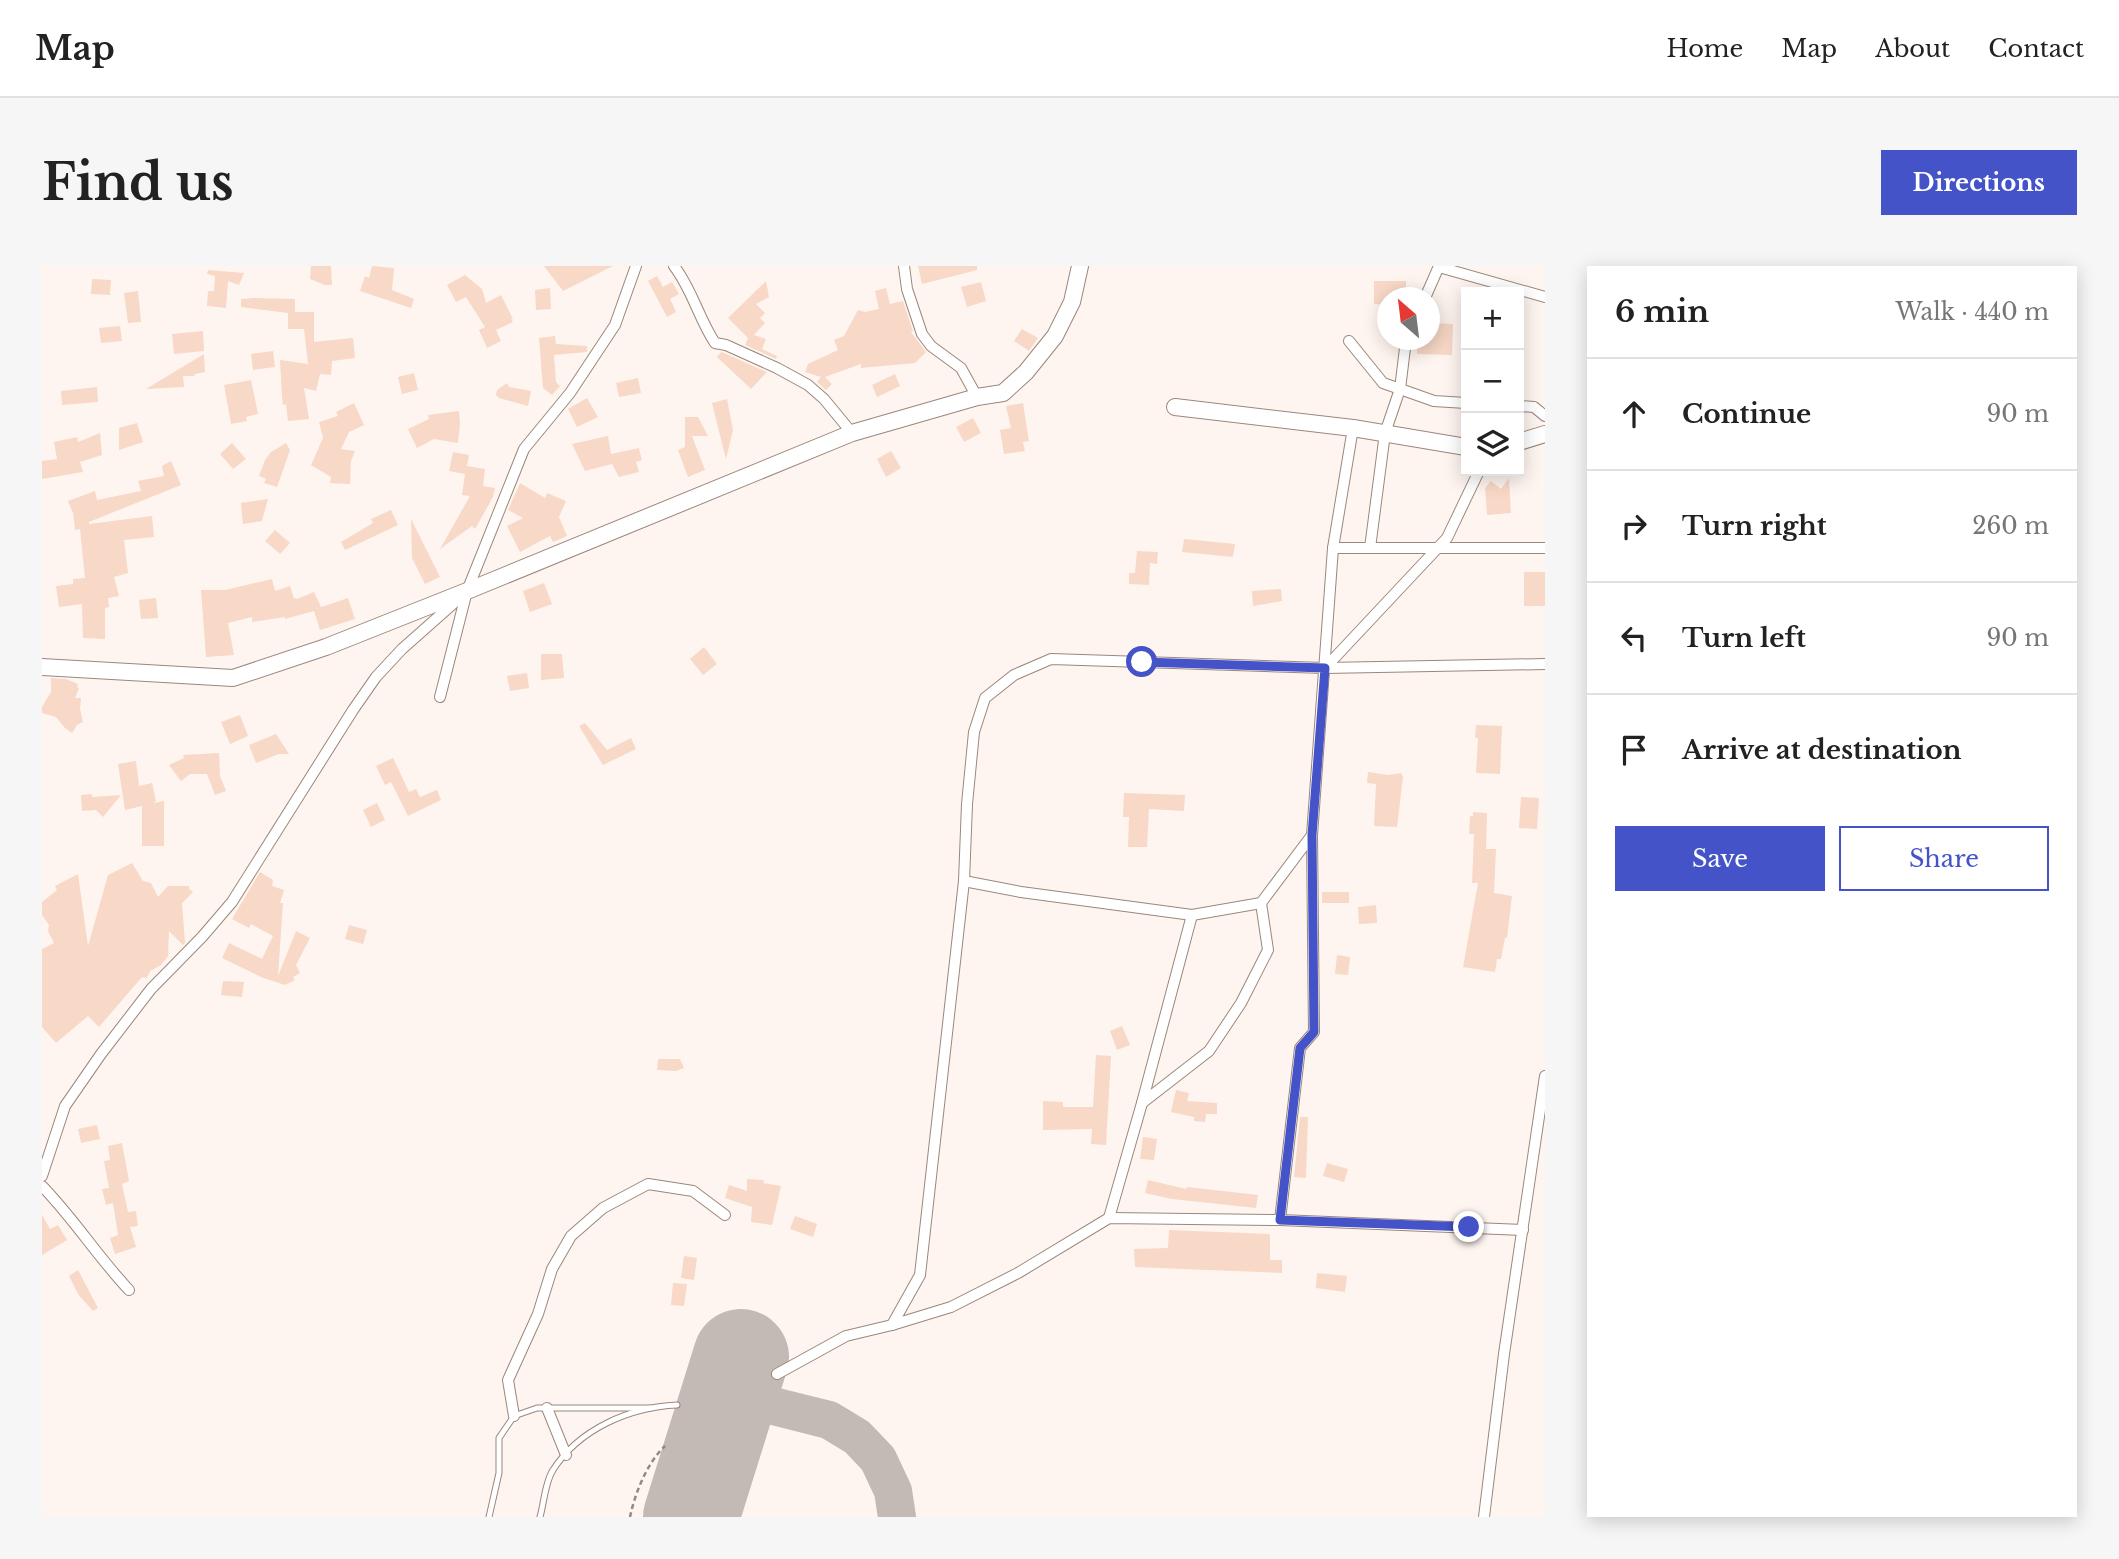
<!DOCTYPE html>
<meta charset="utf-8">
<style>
body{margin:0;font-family:"Libre Baskerville",serif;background:#f6f6f6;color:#222}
.controls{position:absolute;right:21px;top:21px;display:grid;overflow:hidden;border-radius:0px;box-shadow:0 4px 18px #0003}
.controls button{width:63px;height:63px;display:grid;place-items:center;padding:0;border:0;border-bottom:2px solid #e0e0e0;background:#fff;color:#222;font:35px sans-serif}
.compass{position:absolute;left:1335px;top:21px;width:63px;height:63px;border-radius:50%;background:#fff;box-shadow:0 4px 18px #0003;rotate:332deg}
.stop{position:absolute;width:21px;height:21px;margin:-16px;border:5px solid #4453c7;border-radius:50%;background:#fff}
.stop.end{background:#4453c7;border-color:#fff;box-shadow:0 2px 7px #0008}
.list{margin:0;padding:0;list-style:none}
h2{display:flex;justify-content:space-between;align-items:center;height:91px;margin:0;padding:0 28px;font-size:30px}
h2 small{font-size:23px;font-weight:400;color:#767676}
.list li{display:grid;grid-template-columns:46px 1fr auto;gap:21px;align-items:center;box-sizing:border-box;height:112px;padding:0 28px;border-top:2px solid #e0e0e0}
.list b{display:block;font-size:26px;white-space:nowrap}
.list em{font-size:23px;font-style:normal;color:#767676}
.actions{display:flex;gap:14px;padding:21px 28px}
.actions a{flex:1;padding:16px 0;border:2px solid #4453c7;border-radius:0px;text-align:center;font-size:24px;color:#4453c7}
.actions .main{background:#4453c7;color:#fff}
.icon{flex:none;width:38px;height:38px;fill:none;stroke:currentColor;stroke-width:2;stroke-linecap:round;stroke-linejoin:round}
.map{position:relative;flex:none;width:1503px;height:1251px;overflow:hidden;border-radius:0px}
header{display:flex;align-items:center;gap:42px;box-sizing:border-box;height:98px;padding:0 35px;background:#fff;border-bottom:2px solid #e0e0e0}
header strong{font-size:33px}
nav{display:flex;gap:38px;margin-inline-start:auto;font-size:24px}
.intro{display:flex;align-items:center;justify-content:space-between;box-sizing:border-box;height:168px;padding:0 42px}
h1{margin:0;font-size:49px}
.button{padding:18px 32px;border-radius:0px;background:#4453c7;color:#fff;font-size:24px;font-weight:700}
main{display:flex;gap:42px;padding:0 42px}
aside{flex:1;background:#fff;border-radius:0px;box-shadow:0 4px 18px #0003}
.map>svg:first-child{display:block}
</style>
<header>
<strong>Map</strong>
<nav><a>Home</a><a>Map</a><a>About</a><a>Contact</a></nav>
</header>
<div class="intro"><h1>Find us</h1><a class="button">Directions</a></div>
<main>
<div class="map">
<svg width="1503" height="1251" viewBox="0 0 1503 1251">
<rect width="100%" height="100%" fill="#fef5f0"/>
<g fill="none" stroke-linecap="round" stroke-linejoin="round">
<path stroke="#c3bab5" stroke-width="38" d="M687,1129L787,1154L815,1171L836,1193L851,1225L855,1251"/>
<path stroke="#c3bab5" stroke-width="96" d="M649,1251L699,1091"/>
</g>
<g fill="#f8d8c6">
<path d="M269,0H289L290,19H283L268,13Z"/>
<path d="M330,0L352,2L350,24L372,33L369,42L318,25L323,10L327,12Z"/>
<path d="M502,0H571L521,25Z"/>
<path d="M876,0H935V4L880,18Z"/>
<path d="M166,4L202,7L197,19L186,15L184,42L165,40L166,25H172L173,10L165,8Z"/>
<path d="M423,9L440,23L444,37L459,29L471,53H469L471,56L454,64L459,75L445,82L437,64L443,61L424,31L414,36L405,19Z"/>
<path d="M615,10L621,21L630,16L637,28L628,33L634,46L625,51L606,15Z"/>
<path d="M50,13L69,14L68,29L49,28Z"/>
<path d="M724,15L727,31L714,38L723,47L718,52L723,57L712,69L724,73L720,83L735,90L734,93L703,79L706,72L686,52Z"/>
<path d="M1332,15H1364V32H1346V39L1332,38Z"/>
<path d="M939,16L944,35L925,41L919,21Z"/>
<path d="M508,22L509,43L494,44L493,24Z"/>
<path d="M844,22L848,38L861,35L871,65L869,66L884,86L873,97L819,102V98L783,111L790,118L784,124L775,116L779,111L763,106L766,98L796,84L792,74L802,70L816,44L823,46L837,43L833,25Z"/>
<path d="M96,25L99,56L86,57L82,27Z"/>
<path d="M212,32L253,33V46H272V76L311,72L313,92L290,95L289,109L278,108L274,125L262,122L267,153L246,155L244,138L241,139L240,131L238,94L266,98L262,63H246V47L199,41V33Z"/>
<path d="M1388,57L1411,58L1410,89L1375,88V74H1388Z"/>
<path d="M78,60L80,75L59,77L57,62Z"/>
<path d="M980,63L996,72L987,85L972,75Z"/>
<path d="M161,65L162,85L132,88L130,68Z"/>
<path d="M513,70L514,78L545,80V86L512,89L514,116L518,120L510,129L501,122L497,72Z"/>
<path d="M231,85L233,101L211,104L209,88Z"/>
<path d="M679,86L682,87L725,106L709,123L675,91Z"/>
<path d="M162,88L163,106L153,108L152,110H141L142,121L104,123Z"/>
<path d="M372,107L376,124L360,128L356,111Z"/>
<path d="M853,108L858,120L835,131L830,119Z"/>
<path d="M596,112L599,127L577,131L574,117Z"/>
<path d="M209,114L216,148L204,151L205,155L189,158L182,119Z"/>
<path d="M465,117L467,121L489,125L486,140L457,132L454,129L455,124Z"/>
<path d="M55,121L56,136L20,139L19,125Z"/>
<path d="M545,132L556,151L535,161L526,143Z"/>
<path d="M685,133L691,164L684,193L670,137Z"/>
<path d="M312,137L322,159L307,166L299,183L313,185L309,195L308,218L288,217L289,211L269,199L281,172L277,156L296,150L294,146Z"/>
<path d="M981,137L987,175L981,176L983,185L962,188L958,164L969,162L964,140Z"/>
<path d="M417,145L418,158L416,177L392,173L375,182L366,163L387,153L386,149Z"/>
<path d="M643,151H656L666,170H650L663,204L646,211L636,184L643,181Z"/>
<path d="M931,152L939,167L922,176L914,161Z"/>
<path d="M95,157L101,176L77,184V162Z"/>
<path d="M58,167L60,189L38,196L41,206L0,213V195L15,193L12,176L35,171L36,176Z"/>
<path d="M566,170L569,188L597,182L600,194L594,196L597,206L577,211L570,198L543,205L530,178Z"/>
<path d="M190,177L204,193L191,203L178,188Z"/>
<path d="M244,177L248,184L235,221L222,217L224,213L217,210L223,194L229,186Z"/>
<path d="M849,185L859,202L844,211L835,193Z"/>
<path d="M411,186L427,189L425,200L443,203L441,220L453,222L451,231L433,263L430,260L398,283L428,230L420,229L423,208L407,205Z"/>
<path d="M129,195L139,219L47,256V258L110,250L112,271L82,274L86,307L72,311L77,330L66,332L67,341L63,342V373L41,372L40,338L17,341L14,320L31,318V313L43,312L38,263L33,264L31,247L26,235L53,225L55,234L99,225L96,215L122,210L120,200Z"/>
<path d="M1467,212L1469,247L1445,249L1443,222L1449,215L1459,223Z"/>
<path d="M478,217L503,232L505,227L524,235L517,251L525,270L511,276L508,270L478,286L465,260L481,252L466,244Z"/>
<path d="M226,233L220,255L201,258L199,237Z"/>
<path d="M349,244L356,259L303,284L299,276L331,257L329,253Z"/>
<path d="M369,253L398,311L383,318L370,292Z"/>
<path d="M233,264L248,277L238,288L223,275Z"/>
<path d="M1142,273L1193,278L1191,291L1140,286Z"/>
<path d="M1095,285L1116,286L1115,298L1108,297L1107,319L1087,318V307H1093Z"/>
<rect x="1482" y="306" width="21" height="34"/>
<path d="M230,313L233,325L248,320L252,332L255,333L272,326L279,341L306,332L313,353L278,364L272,345L243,353V351L210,356V351L186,357L192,389L164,391L159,324H183Z"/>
<path d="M502,317L510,338L488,346L481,325Z"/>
<path d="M1239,323L1240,335L1211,340L1210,325Z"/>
<path d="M114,332L116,352L99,353L97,334Z"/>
<path d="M662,381L675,398L661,409L648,393Z"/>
<path d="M499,388H520L522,412L499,414Z"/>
<path d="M485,407L487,422L468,425L465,410Z"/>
<path d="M9,412L24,413L36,418L35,421L37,422L33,432H39L38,443L41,456L35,459L30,467L23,462L14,451L0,447V441L9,426Z"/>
<path d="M198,449L206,470L188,478L179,456Z"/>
<path d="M543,457L565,484L589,472L594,483L561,499L537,460Z"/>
<path d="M1434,459L1460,460L1458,508L1434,507L1436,472H1433Z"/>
<path d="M234,468L247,488H237L214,497L207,479Z"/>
<path d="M177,487L178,510L184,525L173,529L165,508H148L139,515L127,499L142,492L141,489Z"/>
<path d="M351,492L367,526L374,523L378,531L395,524L399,534L366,550L349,516L343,519L334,500Z"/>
<path d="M94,495L97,520L110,517L114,535L111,537L122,535V580H100V540L83,544L76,498Z"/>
<path d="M1326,506L1346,509L1359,507L1361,511L1355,561L1332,560L1334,518L1325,517Z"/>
<path d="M1082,527L1143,529L1142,545L1107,543L1105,581H1086L1087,551H1081Z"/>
<path d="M50,528V531L79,529L61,551L54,544L40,545L39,529Z"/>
<path d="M1479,531L1497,532L1495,563L1477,562Z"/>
<path d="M335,537L343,554L329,561L321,544Z"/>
<path d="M1431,546L1445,547L1444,583H1454L1452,627L1470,630L1465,672H1463L1459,693H1455L1453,706L1421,701L1436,617H1430L1432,568H1427L1428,550H1431Z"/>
<path d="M90,597L101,615L109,617L116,631L126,620H147V623L151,626L140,637L143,677L141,679L127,665L126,690L119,699L108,705L105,712L100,711L57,761L46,750L14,777L0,761V683L12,677L6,665L7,659L0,649V636L15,624L13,620L36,608L46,680L66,609Z"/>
<path d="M218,606L231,614L230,620L242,624L238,637H241L236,710L254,665L268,672L254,699L258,707L251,711L253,714L243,719L219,711L180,692L187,677L220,693L231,670L209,658L207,662L190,653Z"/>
<rect x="1280" y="626" width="27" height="11"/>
<path d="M1334,639L1335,657L1317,658L1316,641Z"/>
<path d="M307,659L325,664L321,678L303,673Z"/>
<path d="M1295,689L1308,691L1306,709L1293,708Z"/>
<path d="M181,715L202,716L200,731L179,729Z"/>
<path d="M1080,760L1088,779L1075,784L1068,765Z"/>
<path d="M1054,789L1069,790L1064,879L1049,878L1050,863L1001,864V835L1021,836V841H1051Z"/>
<path d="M616,793H638L642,802L634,805L615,804Z"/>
<path d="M1134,824L1147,827L1145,835L1175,837V848H1164L1163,856L1152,855V851L1129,846Z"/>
<path d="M1258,851H1266L1264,912L1252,911Z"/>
<path d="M55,859L58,873L39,877L36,863Z"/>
<path d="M1101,871L1115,873L1112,894L1098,893Z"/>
<path d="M80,877L87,915L80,918L86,946L94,945L96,960L88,961L94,981L73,988L68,972L76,969L71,937L64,939L60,923L67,922L62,895L68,894L66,880Z"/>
<path d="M1285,897L1306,903L1302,916L1281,910Z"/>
<path d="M705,913L722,914L721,917L739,920L730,959L709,956L710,941L683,932L687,919L705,925Z"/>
<path d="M1106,914L1144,923L1145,921L1216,929L1214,942L1130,933L1103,927Z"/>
<path d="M0,949L8,963L16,959L25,974L0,989Z"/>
<path d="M753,950L775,958L771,971L748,963Z"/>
<path d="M1127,964L1228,968V994H1240V1007L1093,1001L1092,983L1126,982Z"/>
<path d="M642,990L655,992L652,1014L639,1012Z"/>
<path d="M36,1004L56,1042L51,1045L36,1028L27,1010Z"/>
<path d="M1275,1007L1305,1010L1303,1026L1274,1022Z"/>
<path d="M631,1017L645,1018L642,1040L629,1039Z"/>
</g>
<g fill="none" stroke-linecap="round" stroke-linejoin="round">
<g stroke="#9b877b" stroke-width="7">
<g id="lane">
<path d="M447,1251L457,1207V1172L472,1150L495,1142H609"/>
<path d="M498,1251C502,1237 503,1216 511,1204C537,1163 588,1141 635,1139"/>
</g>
</g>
<g stroke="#9b877b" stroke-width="12">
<g id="street">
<path d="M632,0C650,23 657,53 673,77L684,79L735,102L766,119L782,133L810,167"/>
<path d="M862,0L865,23L880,68L889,80L919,102L935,131"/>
<path d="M1397,1L1503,31"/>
<path d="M1383,32L1397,0"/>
<path d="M1307,75L1341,117L1392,135L1424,137"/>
<path d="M1477,140L1492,141L1503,150"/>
<path d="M1291,282H1503"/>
<path d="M1328,282L1343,167L1358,123L1364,74"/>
<path d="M1283,402L1405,272L1437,205"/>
<path d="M398,431L425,325L482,183L528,127L573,59L594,0"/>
<path d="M922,615L979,626L1150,649L1219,637L1270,569"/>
<path d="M1100,837L1167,785L1199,737L1226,684L1219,637"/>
<path d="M0,910L23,840L59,788L109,723L160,671L190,636L311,444L334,411L360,383L421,329"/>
<path d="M0,920C32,953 56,991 87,1024"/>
<path d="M1067,952L1100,837L1150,649"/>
<path d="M1238,954L1481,964"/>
<path d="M850,1059L878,1009L922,615L925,538L932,466L943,432L972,409L1009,393L1283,402L1503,398"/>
<path d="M735,1108L804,1070L850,1059L909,1041L976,1007L1067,952L1238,954L1258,782L1272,766L1270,569L1291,282L1311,162"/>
<path d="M505,1142L524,1189"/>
<path d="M472,1150L466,1114L496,1048L510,1003L529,970L561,942L606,918L651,925L683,949"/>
<path d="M1442,1251L1462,1088L1503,810"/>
</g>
</g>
<g stroke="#9b877b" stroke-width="18">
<g id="secondary">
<path d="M1133,141L1311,162L1424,181"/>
<path d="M1477,176L1503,168"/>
<path d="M0,401L191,412L284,381L425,325L810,167L935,131L961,127L984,106L1013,70L1030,36L1038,0"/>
</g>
</g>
<path stroke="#928984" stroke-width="2.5" stroke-dasharray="5 3.5" stroke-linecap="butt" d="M588,1251C593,1227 605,1197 623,1180"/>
<use href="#lane" stroke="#fff" stroke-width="5"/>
<use href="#street" stroke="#fff" stroke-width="10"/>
<use href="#secondary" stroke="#fff" stroke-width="16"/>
</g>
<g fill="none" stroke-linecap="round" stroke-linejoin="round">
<path stroke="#4453c7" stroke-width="9" d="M1100,396L1283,402L1270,569L1272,766L1258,782L1238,954L1427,961"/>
</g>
</svg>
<div class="controls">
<button>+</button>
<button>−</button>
<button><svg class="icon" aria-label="layers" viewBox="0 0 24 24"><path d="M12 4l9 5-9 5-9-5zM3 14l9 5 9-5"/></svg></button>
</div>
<svg class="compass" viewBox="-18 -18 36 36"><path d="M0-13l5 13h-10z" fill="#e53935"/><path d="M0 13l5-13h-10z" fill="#767676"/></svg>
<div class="stop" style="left:1100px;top:396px"></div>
<div class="stop end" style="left:1427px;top:961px"></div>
</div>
<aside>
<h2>6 min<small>Walk · 440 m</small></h2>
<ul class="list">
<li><svg class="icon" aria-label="ahead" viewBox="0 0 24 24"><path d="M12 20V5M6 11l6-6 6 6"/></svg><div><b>Continue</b></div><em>90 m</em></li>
<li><svg class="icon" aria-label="right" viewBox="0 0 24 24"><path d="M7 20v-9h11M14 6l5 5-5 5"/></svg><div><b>Turn right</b></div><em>260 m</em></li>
<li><svg class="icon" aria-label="left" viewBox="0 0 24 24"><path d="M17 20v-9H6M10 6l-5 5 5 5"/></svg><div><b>Turn left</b></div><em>90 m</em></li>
<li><svg class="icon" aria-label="arrive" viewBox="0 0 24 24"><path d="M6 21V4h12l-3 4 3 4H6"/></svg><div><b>Arrive at destination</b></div></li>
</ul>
<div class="actions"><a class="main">Save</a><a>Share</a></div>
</aside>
</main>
